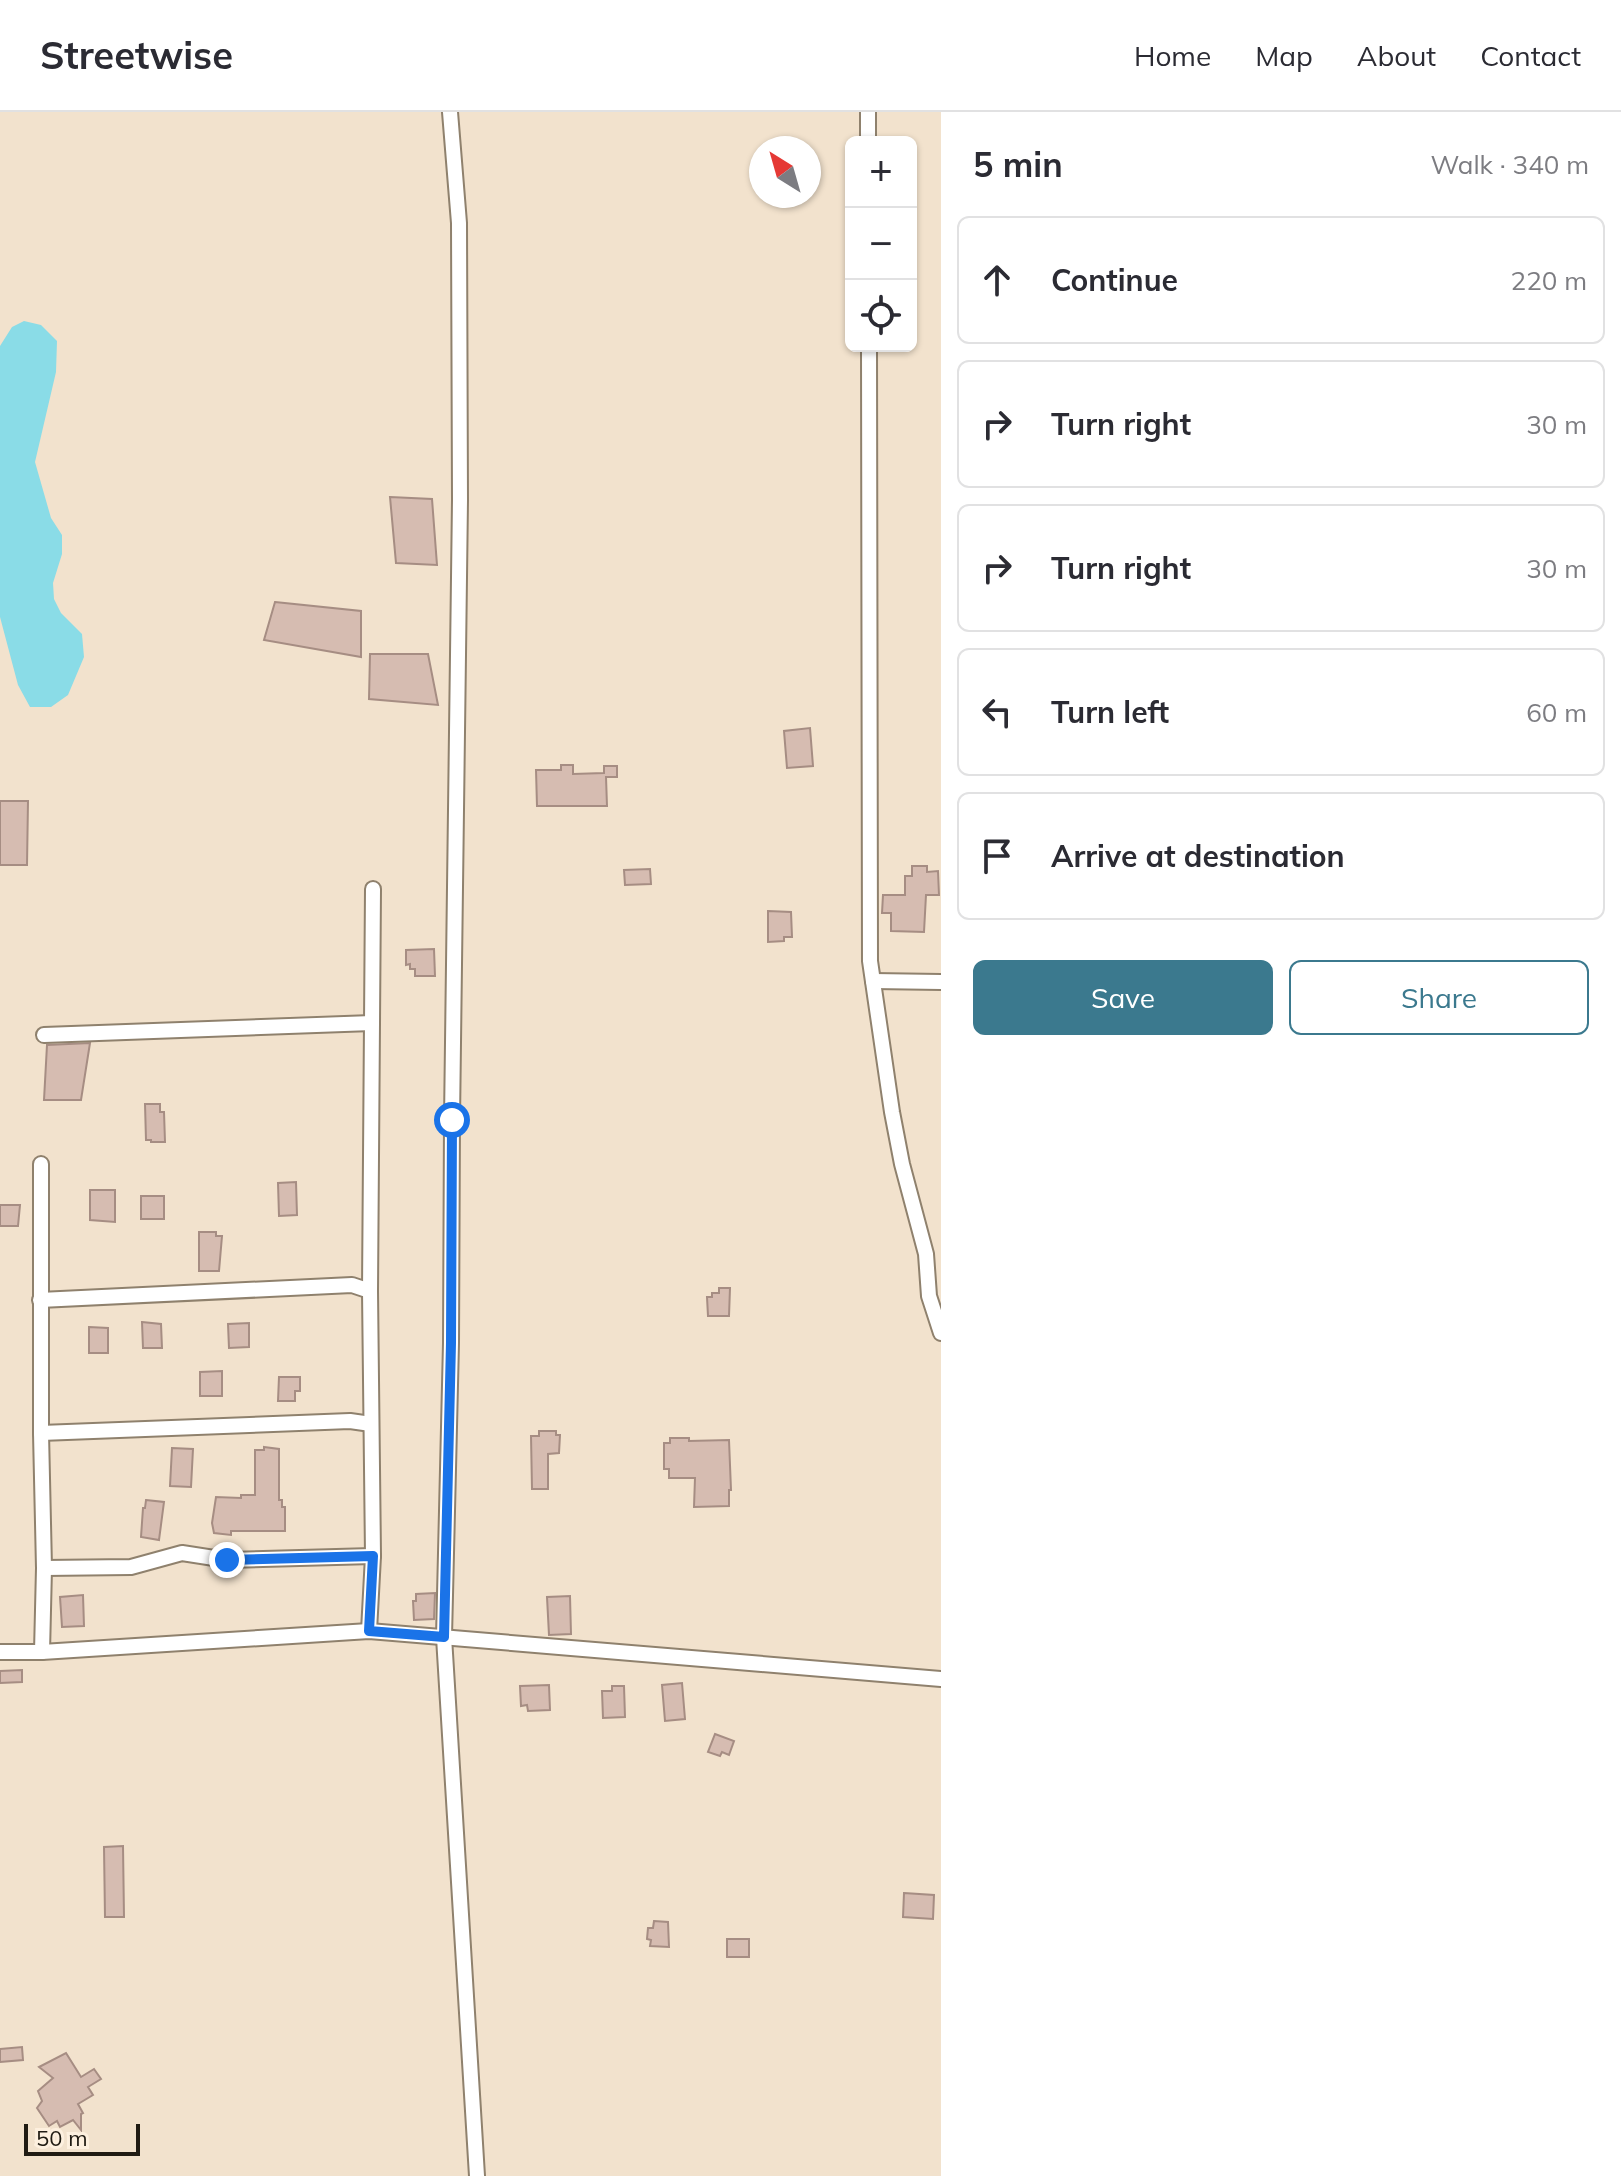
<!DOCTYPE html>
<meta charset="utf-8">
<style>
body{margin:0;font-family:Mulish,sans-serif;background:#f7f7f7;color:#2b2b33}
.controls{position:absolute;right:24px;top:24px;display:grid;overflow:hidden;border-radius:12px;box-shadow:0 2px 6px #0004}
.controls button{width:72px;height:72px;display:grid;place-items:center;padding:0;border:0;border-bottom:2px solid #e1e1e2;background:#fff;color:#2b2b33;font:40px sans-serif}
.compass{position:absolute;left:749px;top:24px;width:72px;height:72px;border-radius:50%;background:#fff;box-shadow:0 2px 6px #0004;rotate:323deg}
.scale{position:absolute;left:24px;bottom:20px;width:116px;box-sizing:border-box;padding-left:8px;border:4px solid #201b13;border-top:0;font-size:22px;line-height:28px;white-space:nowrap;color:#201b13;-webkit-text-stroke:6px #fdf0df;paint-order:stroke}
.stop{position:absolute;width:24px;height:24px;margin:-18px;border:6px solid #1a73e8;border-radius:50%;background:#fff}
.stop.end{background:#1a73e8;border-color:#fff;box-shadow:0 2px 8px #0008}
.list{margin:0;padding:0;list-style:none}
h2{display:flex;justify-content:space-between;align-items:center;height:104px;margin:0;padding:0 32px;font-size:34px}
h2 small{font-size:26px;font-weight:400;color:#7c7c81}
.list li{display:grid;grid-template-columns:52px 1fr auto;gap:24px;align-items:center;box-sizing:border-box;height:128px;margin:0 16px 16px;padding:0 16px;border:2px solid #e1e1e2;border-radius:12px}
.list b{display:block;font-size:30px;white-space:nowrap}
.list em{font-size:26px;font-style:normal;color:#7c7c81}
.actions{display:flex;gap:16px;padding:24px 32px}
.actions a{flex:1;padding:18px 0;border:2px solid #3b798e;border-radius:12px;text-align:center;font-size:28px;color:#3b798e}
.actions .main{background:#3b798e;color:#fff}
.icon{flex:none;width:44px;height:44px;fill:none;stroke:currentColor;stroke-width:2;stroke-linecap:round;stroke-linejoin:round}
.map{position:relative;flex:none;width:941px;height:2064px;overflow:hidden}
header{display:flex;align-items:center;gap:48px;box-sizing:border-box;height:112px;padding:0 40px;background:#fff;border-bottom:2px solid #e1e1e2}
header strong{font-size:38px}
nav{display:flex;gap:44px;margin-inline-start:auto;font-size:28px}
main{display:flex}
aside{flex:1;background:#fff}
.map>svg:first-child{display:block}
</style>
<header>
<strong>Streetwise</strong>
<nav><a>Home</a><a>Map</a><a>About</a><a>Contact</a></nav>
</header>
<main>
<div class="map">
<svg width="941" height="2064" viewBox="0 0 941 2064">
<rect width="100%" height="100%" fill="#f2e2cd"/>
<path fill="#8adce7" d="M24,209L41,213L57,229L56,260L35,350L51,406L62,423V442L53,471L54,487L61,501L82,522L84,545L68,583L51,595H30L18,573L0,505V234L12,215Z"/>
<g fill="#d6bcb1" stroke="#a68d83" stroke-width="2">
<path d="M390,385L432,387L437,453L396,451Z"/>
<path d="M275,490L361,499V545L264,528Z"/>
<path d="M370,542H428L438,593L369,587Z"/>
<path d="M810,616L813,654L787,656L784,619Z"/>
<path d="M561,653H573V662L604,661V654H617V665H606L607,694H537L536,658H561Z"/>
<path d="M0,689H28L27,753H0Z"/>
<path d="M912,754H927V760L938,759L939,783H926L924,820L891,819V801H882L883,783H905V764H912Z"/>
<path d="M650,757L651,772L625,773L624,758Z"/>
<path d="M768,799L791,800L792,825H784V829L768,830Z"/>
<path d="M434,837L435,864H415V857H410V852L406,853V838Z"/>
<path d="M90,931L81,988H44L47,933Z"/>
<path d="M145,992H160V1000H164L165,1030H151V1028H146Z"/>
<path d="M296,1070L297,1103L279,1104L278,1071Z"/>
<path d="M90,1078H115V1110L90,1108Z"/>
<rect x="141" y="1084" width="23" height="23"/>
<path d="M0,1093H20L18,1114H0Z"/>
<path d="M199,1120H216V1124H222L219,1159H199Z"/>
<path d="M719,1176H730L729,1204H708L707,1185H712V1181H719Z"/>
<path d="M142,1210L161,1212L162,1236H143Z"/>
<path d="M249,1211V1235L229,1236L228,1212Z"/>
<path d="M89,1215L108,1216V1241H89Z"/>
<path d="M222,1259V1284H200V1260Z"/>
<path d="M279,1265H300V1279H295V1289H278Z"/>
<path d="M539,1319H556V1323H560L559,1341L548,1342V1377H532L531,1324H539Z"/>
<path d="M670,1326H689V1329L729,1328L731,1378H729V1394L694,1395L695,1366H669V1357H664V1331H670Z"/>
<path d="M264,1335L279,1337V1388H282V1395H285V1419H231V1423L214,1421L212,1411L216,1385L241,1386V1383H255V1338H264Z"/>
<path d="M172,1336L193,1337L191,1375L170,1374Z"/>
<path d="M146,1388L164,1390L159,1428L141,1425L143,1396H145Z"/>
<path d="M435,1481L434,1507L414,1508L413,1489H416V1482Z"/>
<path d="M83,1483L84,1514L62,1515L60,1485Z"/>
<path d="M570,1484L571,1522L549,1523L547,1485Z"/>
<path d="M22,1558V1570L0,1571V1559Z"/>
<path d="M682,1571L685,1607L665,1609L662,1573Z"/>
<path d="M549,1573L550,1598L528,1599L527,1593L521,1594L520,1574Z"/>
<path d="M612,1574H624L625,1605L603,1606L602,1579H612Z"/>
<path d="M715,1622L734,1629L729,1643L722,1640L720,1644L708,1640Z"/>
<path d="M123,1734L124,1805H105L104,1735Z"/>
<path d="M904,1781L934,1783L933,1807L903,1805Z"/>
<path d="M654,1809L668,1810L669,1835L650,1834L651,1828L647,1827L648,1816H653Z"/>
<rect x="727" y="1827" width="22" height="18"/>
<path d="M22,1935L23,1948L0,1950V1937Z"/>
<path d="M66,1941L81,1965L94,1957L101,1967L88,1975L93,1983L78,1992L83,2001L81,2002V2018L73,2008L60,2015L57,2009L49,2014L37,1996L42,1989L38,1979L53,1966L39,1955Z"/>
</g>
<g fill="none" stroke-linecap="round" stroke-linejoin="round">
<g stroke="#8f816d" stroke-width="18">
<g id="minor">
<path d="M450,0L459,111L460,388L452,1008L451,1231L444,1525L477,2064"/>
<path d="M868,0V30"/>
<path d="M869,234L870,849L892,1000L902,1052L926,1142L929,1184L941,1221"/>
<path d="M873,869L941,870"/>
<path d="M44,923L372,911"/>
<path d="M41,1052V1321L44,1456L42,1540"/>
<path d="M40,1188L352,1173L370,1179"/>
<path d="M41,1321L350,1309L371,1312"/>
<path d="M44,1456L131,1455L182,1441L227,1448L373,1444"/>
<path d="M369,1519L373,1444L370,1179L373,777"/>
<path d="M0,1540H42L369,1519L941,1567"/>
</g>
</g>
<use href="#minor" stroke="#fff" stroke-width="14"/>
</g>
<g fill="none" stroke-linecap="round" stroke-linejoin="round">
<path stroke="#1a73e8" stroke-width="10" d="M227,1448L373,1444L369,1519L444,1525L451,1231L452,1008"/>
</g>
</svg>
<div class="controls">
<button>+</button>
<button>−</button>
<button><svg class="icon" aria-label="locate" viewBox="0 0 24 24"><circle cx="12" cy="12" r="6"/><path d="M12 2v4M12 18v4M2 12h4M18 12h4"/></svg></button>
</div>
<svg class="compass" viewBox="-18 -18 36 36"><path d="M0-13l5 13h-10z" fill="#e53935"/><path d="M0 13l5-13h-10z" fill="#7c7c81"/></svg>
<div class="scale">50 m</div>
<div class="stop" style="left:452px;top:1008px"></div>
<div class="stop end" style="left:227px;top:1448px"></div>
</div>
<aside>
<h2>5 min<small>Walk · 340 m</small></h2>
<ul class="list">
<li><svg class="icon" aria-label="ahead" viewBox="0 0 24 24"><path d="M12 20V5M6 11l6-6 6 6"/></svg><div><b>Continue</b></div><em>220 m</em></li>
<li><svg class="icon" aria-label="right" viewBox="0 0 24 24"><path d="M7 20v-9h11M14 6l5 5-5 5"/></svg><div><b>Turn right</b></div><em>30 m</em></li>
<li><svg class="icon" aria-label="right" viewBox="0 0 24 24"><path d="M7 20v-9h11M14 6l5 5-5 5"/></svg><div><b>Turn right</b></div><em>30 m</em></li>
<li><svg class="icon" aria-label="left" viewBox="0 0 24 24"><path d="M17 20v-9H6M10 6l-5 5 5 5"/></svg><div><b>Turn left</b></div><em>60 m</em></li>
<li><svg class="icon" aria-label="arrive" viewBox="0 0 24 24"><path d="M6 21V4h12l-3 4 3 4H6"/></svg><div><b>Arrive at destination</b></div></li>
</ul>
<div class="actions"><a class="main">Save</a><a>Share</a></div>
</aside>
</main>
